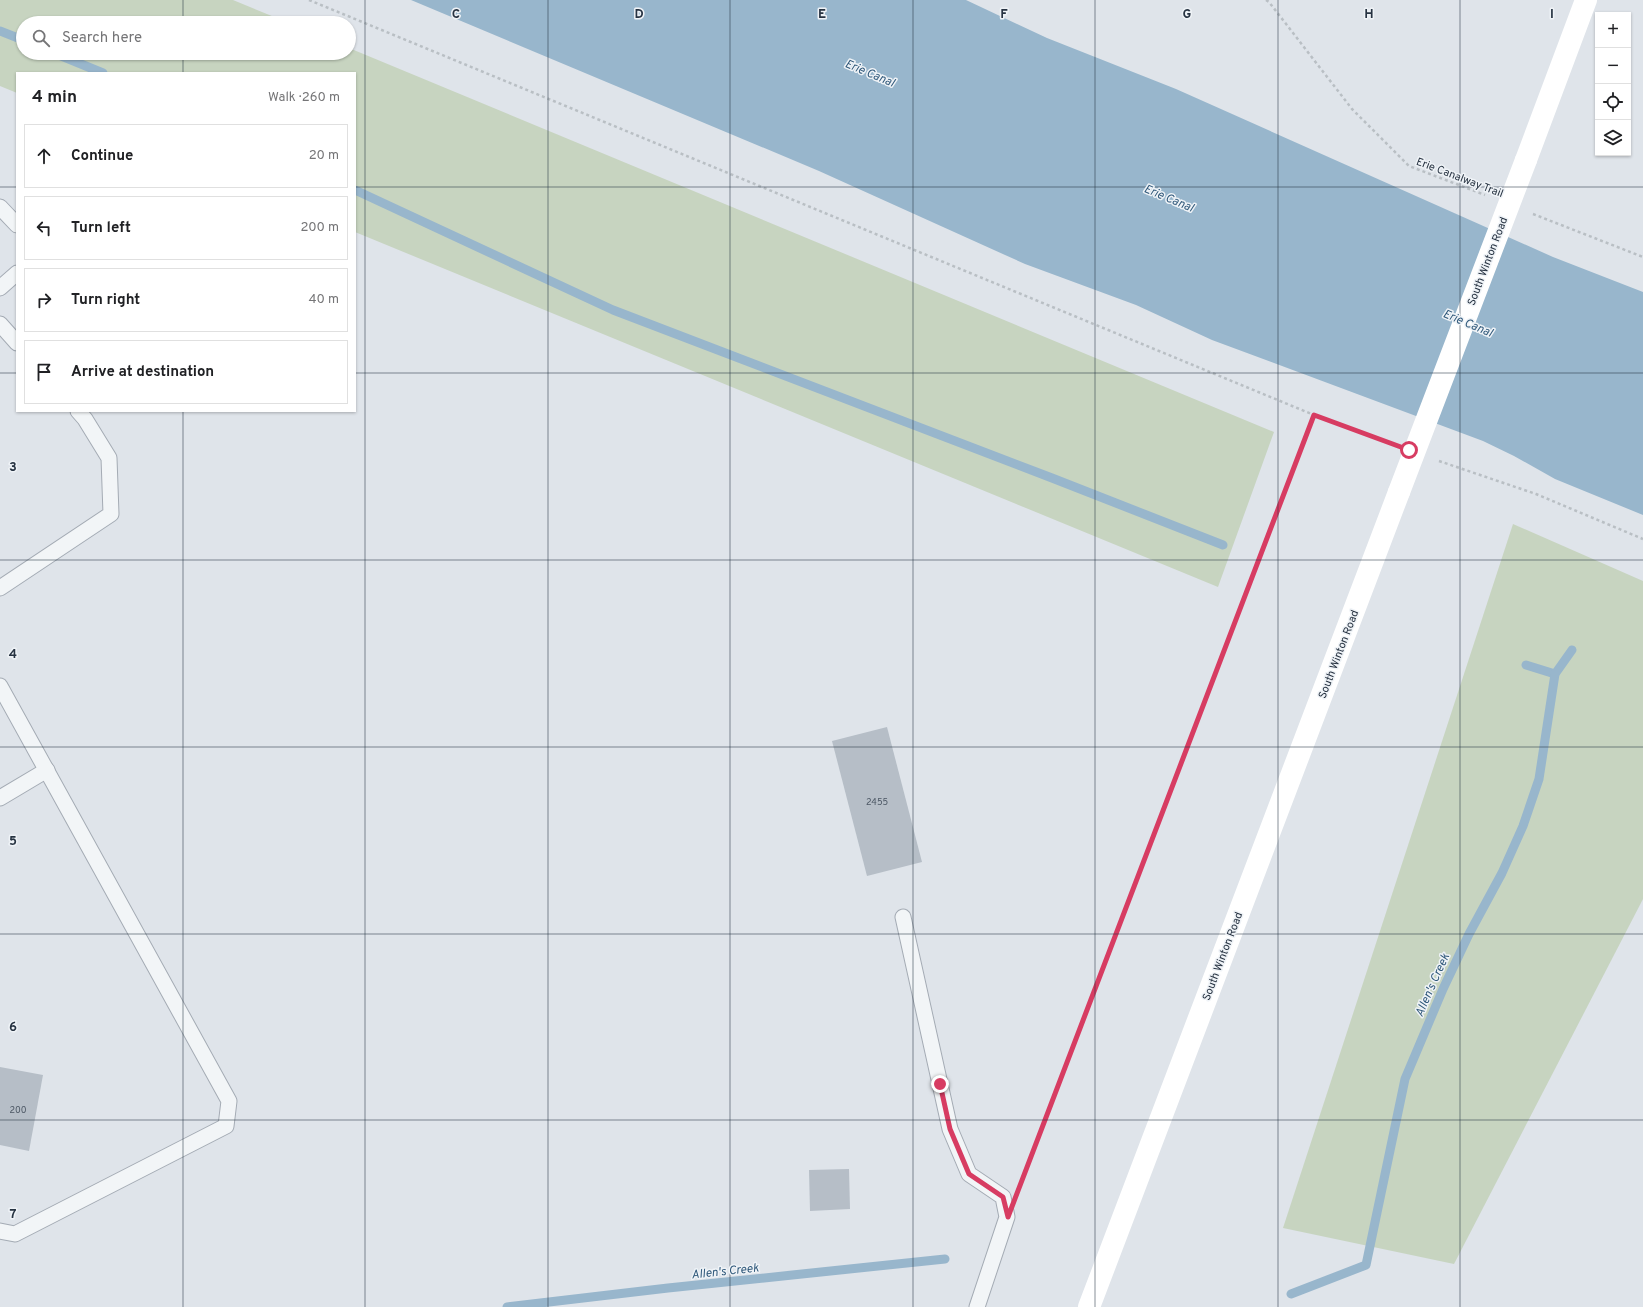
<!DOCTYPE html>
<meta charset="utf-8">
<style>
body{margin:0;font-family:Overpass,sans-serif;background:#f2f2f2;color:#202124}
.controls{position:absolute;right:12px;top:12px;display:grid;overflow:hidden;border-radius:0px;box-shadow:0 1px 3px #0004}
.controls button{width:36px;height:36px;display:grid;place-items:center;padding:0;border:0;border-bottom:1px solid #e0e0e0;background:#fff;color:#202124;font:20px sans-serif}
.stop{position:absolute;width:12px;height:12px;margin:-9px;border:3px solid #d73c62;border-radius:50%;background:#fff}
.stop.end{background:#d73c62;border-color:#fff;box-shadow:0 1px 4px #0008}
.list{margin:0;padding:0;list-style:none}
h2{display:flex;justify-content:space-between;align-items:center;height:52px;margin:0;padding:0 16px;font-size:17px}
h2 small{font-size:13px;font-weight:400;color:#757577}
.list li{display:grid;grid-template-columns:26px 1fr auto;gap:12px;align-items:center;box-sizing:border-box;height:64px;margin:0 8px 8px;padding:0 8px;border:1px solid #e0e0e0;border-radius:0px}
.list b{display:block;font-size:15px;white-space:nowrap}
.list em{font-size:13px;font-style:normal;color:#757577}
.icon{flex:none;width:22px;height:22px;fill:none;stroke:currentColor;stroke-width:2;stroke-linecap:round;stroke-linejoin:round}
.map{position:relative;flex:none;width:1643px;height:1307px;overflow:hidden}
.search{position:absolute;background:#fff;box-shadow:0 1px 3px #0004;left:16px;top:16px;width:340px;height:44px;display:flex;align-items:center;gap:10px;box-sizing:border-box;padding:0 14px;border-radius:22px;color:#757577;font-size:15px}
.panel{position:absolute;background:#fff;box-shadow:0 1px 3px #0004;left:16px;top:72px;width:340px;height:340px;border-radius:0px}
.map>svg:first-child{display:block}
</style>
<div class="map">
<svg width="1643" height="1307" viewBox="0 0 1643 1307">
<rect width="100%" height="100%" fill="#dfe4ea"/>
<g fill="#c7d4c0">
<path d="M0,0H233L289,23H23V53H349V48L1274,432L1218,587L355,232V73H17V93L0,86Z"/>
<path d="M1513,524L1643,581V899L1454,1264L1283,1228Z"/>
</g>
<path fill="#98b6cc" d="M411,0H966L1047,38L1176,89L1553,257L1643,292V515L1555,479L1514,456L1483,441L1212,340L1136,305L1025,264L819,171Z"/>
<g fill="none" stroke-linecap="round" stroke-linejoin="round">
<g stroke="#98b6cc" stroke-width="9">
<path d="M0,31L23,40"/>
<path d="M54,53L103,73"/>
<path d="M355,190L613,310L1052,478L1223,545"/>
<path d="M1526,665L1555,674"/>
<path d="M1291,1294L1366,1265L1405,1079L1443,989L1469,934L1502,873L1523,826L1539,779L1555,674L1572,650"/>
<path d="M507,1307L668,1288L945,1259"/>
</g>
</g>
<g fill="#b6bec7">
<path d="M887,727L922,862L867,876L832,741Z"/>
<path d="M0,1067L43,1075L29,1151L0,1145Z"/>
<path d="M849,1169L850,1209L810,1211L809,1170Z"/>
</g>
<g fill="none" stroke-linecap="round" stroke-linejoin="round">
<g stroke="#a4abb4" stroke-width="17">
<g id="service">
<path d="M0,207L17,225"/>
<path d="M0,288L17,273"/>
<path d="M0,324L17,343"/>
<path d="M0,588L111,514L109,458L85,419L78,411"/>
<path d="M0,686L229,1101L226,1126L15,1234L0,1231"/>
<path d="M0,798L47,770"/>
<path d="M903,917L950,1129L969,1174L1003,1197L1007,1217L977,1307"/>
</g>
</g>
<g stroke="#b9bfc4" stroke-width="2.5" stroke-dasharray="3 3" stroke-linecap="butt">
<path d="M309,0L1314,415L1389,443"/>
<path d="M1266,0L1269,2L1352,109L1409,166L1485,195"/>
<path d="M1533,214L1643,257"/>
<path d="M1439,461L1536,494L1643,539"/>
<path d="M1021,1183L1314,415"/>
</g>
<use href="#service" stroke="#f2f5f7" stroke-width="15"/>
<g stroke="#fff" stroke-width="22">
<path d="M1526,160L1586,0"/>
<path d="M1089,1307L1399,492"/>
</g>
<path stroke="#fff" stroke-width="22" d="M1399,492L1526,160"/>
</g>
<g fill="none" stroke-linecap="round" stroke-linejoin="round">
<path stroke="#d73c62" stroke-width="5" d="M940,1084L950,1129L969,1174L1003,1197L1008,1217L1314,415L1409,450"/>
</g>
<path fill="none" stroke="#273342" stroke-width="1" stroke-opacity="0.55" d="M183,0V23M365,0V1307M548,0V1307M730,0V1307M913,0V1307M1095,0V1307M1278,0V1307M1460,0V1307M183,53V73M0,187H17M355,187H1643M0,373H17M355,373H1643M183,411V1307M0,560H1643M0,747H1643M0,934H1643M0,1120H1643"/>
<g text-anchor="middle" stroke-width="3" stroke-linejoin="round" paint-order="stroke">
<g font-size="9" fill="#4b5663">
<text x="877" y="805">2455</text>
<text x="18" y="1113">200</text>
</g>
<g font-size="11" fill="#273342" stroke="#eff3f7">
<text transform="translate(1460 177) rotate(21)" y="4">Erie Canalway Trail</text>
<text transform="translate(1487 261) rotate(-69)" y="4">South Winton Road</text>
<text transform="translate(1338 654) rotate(-69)" y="4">South Winton Road</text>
<text transform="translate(1222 956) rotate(-69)" y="4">South Winton Road</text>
</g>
<g font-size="12" font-style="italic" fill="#2e5779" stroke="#eff3f7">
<text transform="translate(870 73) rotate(23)" y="4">Erie Canal</text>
<text transform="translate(1169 198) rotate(23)" y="4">Erie Canal</text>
<text transform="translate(1468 323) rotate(23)" y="4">Erie Canal</text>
<text transform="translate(1432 985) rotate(-66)" y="4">Allen's Creek</text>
<text transform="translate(725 1271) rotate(-6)" y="4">Allen's Creek</text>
</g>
</g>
<g font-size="13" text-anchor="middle" font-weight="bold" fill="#273342" stroke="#eff3f7" stroke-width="3" stroke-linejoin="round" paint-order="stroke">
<text x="456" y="18">C</text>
<text x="639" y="18">D</text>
<text x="822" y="18">E</text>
<text x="1004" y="18">F</text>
<text x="1187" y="18">G</text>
<text x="1369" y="18">H</text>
<text x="1552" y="18">I</text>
<text x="13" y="471">3</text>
<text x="13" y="658">4</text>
<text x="13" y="845">5</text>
<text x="13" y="1031">6</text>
<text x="13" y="1218">7</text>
</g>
</svg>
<div class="controls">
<button>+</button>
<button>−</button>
<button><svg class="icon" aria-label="locate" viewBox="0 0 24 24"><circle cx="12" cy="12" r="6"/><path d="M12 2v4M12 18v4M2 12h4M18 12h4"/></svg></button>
<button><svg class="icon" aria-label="layers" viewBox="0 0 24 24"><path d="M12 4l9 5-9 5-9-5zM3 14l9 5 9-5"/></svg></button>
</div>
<div class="stop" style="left:1409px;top:450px"></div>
<div class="stop end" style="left:940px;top:1084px"></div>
<div class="search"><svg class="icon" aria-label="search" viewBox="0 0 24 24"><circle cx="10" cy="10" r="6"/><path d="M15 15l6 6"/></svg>Search here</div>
<section class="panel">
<h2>4 min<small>Walk · 260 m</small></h2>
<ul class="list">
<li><svg class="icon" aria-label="ahead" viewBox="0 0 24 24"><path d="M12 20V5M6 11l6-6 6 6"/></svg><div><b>Continue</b></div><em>20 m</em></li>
<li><svg class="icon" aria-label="left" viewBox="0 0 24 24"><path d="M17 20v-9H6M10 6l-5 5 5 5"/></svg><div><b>Turn left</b></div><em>200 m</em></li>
<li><svg class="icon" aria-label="right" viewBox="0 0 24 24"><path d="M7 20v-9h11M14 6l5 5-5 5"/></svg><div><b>Turn right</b></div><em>40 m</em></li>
<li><svg class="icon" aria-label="arrive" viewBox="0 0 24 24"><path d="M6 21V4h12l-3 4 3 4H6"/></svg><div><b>Arrive at destination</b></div></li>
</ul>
</section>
</div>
